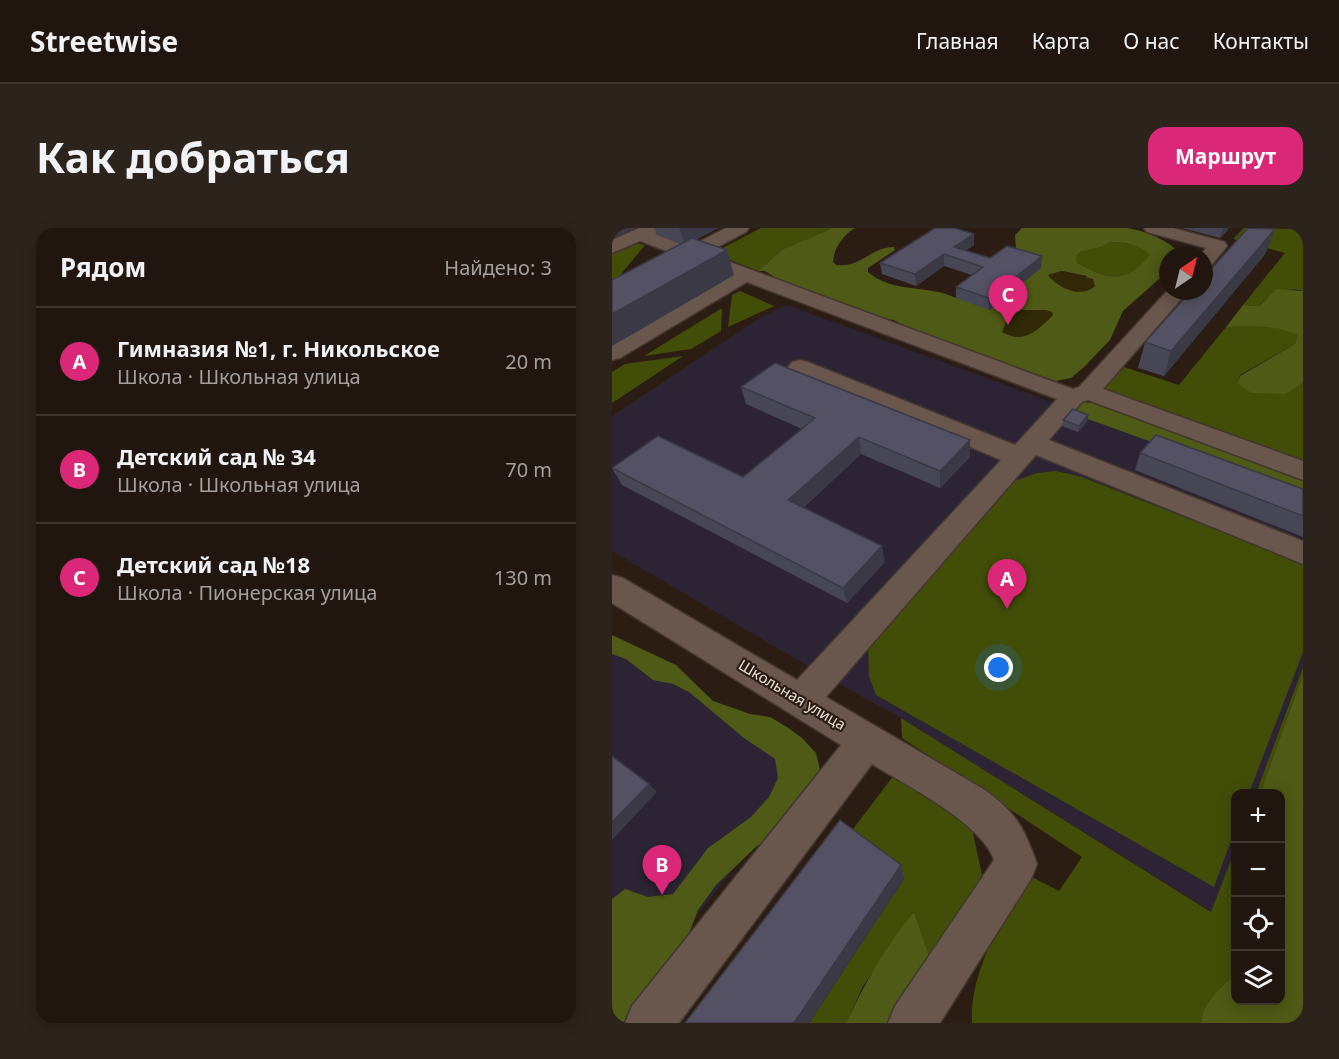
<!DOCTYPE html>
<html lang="ru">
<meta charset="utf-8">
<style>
body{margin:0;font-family:"Noto Sans",sans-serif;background:#2d231d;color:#f1f3f6}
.controls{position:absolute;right:18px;bottom:18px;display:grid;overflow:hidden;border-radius:12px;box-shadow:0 3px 15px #0003}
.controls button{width:54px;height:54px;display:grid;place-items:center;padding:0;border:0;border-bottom:2px solid #3e352f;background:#21160f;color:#f1f3f6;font:30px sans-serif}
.compass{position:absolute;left:547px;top:18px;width:54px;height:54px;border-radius:50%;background:#21160f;box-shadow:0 3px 15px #0003;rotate:35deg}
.you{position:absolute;left:387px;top:440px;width:21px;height:21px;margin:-15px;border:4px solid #fff;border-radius:50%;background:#1a73e8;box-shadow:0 0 0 9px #1a73e833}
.badge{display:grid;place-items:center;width:39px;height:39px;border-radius:50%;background:#db2777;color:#fff;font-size:20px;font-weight:700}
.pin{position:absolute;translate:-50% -50px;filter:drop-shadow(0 2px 3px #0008)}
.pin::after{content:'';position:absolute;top:32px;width:21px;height:18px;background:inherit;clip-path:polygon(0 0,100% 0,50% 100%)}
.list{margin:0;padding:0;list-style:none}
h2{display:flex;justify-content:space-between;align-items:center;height:78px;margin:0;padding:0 24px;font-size:26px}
h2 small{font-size:20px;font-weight:400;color:#a29f9e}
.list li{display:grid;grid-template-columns:39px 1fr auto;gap:18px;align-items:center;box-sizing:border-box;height:108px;padding:0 24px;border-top:2px solid #3e352f}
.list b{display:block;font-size:22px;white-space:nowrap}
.list p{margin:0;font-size:20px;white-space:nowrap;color:#a29f9e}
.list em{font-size:20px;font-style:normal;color:#a29f9e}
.icon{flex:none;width:33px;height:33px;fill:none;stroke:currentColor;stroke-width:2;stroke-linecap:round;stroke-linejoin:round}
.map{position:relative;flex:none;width:691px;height:795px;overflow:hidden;border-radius:18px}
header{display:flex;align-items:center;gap:36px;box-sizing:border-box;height:84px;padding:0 30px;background:#21160f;border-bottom:2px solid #3e352f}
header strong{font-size:28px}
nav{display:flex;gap:33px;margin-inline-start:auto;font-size:21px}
.intro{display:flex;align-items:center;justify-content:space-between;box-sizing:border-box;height:144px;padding:0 36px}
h1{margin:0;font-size:42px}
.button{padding:15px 27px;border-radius:18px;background:#db2777;color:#fff;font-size:21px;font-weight:700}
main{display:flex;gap:36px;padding:0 36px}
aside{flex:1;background:#21160f;border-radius:18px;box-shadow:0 3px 15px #0003}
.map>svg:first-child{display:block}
</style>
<header>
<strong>Streetwise</strong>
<nav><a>Главная</a><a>Карта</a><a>О нас</a><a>Контакты</a></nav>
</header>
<div class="intro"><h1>Как добраться</h1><a class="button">Маршрут</a></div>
<main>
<aside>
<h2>Рядом<small>Найдено: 3</small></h2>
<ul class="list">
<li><span class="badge">A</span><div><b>Гимназия №1, г. Никольское</b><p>Школа · Школьная улица</p></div><em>20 m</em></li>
<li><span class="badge">B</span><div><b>Детский сад № 34</b><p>Школа · Школьная улица</p></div><em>70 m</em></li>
<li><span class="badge">C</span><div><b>Детский сад №18</b><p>Школа · Пионерская улица</p></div><em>130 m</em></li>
</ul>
</aside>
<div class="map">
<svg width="691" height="795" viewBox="0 0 691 795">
<rect width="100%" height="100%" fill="#2c1d14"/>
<g fill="#2c2434">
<path d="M175,77L691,266V439L644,565L624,566L623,621L600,684L289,490L211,447L0,323V188L151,88Z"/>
<path d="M0,410L202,540L0,794Z"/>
</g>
<g fill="#424e08">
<path d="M149,0H221L171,21L146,43L101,25Z"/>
<path d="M632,0L691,1V63C675,58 657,66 647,78L631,77L673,25L621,11Z"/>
<path d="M499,14C514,14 527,17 539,27C514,57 495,52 464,34V28L469,24L489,19Z"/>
<path d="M25,15L33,17L0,57V26Z"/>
<path d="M128,63L162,78L116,99L120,67Z"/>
<path d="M110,80L109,103L79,121L32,128Z"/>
<path d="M642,97L668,99L686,107L683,116L628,147L625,155L674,166L691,155V234L486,159L509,138L567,157L614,99Z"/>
<path d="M71,128L0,175V144L13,136Z"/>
<path d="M444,243L470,249L691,336V424L637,565L624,566L623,602L602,659L264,467L257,448L256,414L389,258L425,245Z"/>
<path d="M691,439V446L648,565H644Z"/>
<path d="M289,490L599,684L623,621V746C611,757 589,777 590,795H360C357,745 391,688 416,647L447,663L470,629L290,510Z"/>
<path d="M282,547L359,595L371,652L319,732L302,684L251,758L234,795H197L292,651L235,609Z"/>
</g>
<g fill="#4e5a15" fill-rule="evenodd">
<path d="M221,0H243C231,7 222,20 221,34L224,37C250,40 258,19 282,19L283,22L256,40V44C281,66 316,56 344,70L404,21L403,7L410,0C444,0 481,0 514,0C528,1 563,14 567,27H556V43L511,83L498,112L472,139L459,150L434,155L309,107L282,92L262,90L183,62L153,43H146L171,21ZM499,14C514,14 527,17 538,27C514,57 495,52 464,34V28L469,24L489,19ZM450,43L475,48L465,64L452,60L437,49V47ZM406,84L441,87C428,100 408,118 391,102L394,94Z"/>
<path d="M665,61L691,63V155L674,166L639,165L625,155L628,148L683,116L686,107C662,96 640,98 614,99L631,77L647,78Z"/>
<path d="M469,174L481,175L691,251V281L539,223L537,213L462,186V182Z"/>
<path d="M0,407L64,437L101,473L138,486L158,489L175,499L190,510L204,525L209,546L168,603L145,618L104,657L86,682L74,713L14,795H0V671L13,661L36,669L61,666L96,620L139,589L157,569L166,550L163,531L132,510L77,464L61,456L41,452L14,431L0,426Z"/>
<path d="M691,446V795H590C588,777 611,757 623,746L624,772H668V566L648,565Z"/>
<path d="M302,684L319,732L278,795H234C253,755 274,717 302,684Z"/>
</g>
<g fill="#302806">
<path d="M450,43L481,51L483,58C469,71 446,60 436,47Z"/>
<path d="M409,82H434L440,84L441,87C426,102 412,117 390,104L394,95Z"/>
</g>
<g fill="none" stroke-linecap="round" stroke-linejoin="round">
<g stroke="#433631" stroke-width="3">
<g id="minor">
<path d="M27,0H51L43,6L77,19L114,0H137L134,4L94,25L461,161L467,159L556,62L576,63L491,161L691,233V252L476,172L470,174L437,212L691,313V336L424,227L214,469L373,562C405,586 412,599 425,636L419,651L328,795H276L283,778L382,632C370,595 293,557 260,536L67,795H13L20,778L229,517L0,375V347L11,350L185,452L389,232L180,144L176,139L180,134L188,132L196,134L403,217L445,171L135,54L8,130L0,132V116L118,47L79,33L0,72V58L62,26L28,13L0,25V12Z"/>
<path d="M532,0H561L613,14L615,18L599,38L592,40V27H588L594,20L535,4Z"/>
</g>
</g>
<use href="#minor" fill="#69574d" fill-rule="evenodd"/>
</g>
<g fill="#474655">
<path d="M43,0H106L83,12L122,47L0,118V52L70,16L45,7Z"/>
<path d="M570,0H616V2L608,10Z"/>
<path d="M362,6V17L353,23L378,30L429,40L377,82L344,70V59L360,47L332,38L304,58L270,46L268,35Z"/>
<path d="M654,25L552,148L526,140L533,114Z"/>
<path d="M129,159L358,229L328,260L249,226L191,280L273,334L235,375L10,257L0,240L131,249L190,201L134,176Z"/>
<path d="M476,187L475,194L466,204L450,198L451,192Z"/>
<path d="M528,225L691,261V309L523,242Z"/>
</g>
<g fill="#3a3945">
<path d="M0,0H23L0,11Z"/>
<path d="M67,0H106L73,17Z"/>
<path d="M611,0H616V2L608,10Z"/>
<path d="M663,1L654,25L552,148L559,123Z"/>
<path d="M362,6V17L342,31V19Z"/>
<path d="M115,22L122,47L0,118V86Z"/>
<path d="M332,26V38L304,58L303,46Z"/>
<path d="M430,28L429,40L377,82V70Z"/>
<path d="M476,187L475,194L466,204L467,198Z"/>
<path d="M247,209L249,226L180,289L176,272Z"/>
<path d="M358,212V229L328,260V243Z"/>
<path d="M270,318L273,334L235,375L231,360Z"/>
<path d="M37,556L45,564L0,612V594Z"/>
<path d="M289,637L292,651L197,795H182Z"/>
</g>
<g fill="#535163" stroke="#3a3945" stroke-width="1.5">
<path d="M323,0H342L362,6L342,19L378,30L395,18L430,28L377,70L344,59L371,39L332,26L303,46L268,35Z"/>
<path d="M636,0L663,1L559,123L533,114L579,63H592V49Z"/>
<path d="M80,10L115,22L0,86V52Z"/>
<path d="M163,135L358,212L328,243L247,209L176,272L270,318L231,360L0,240L46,208L131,249L203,190L129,159Z"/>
<path d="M461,181L476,187L467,198L451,192Z"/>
<path d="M544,207L691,261V288L528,225Z"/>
<path d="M0,528L37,556L0,594Z"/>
<path d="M228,592L289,637L182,795H73Z"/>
</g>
<g text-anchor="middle" stroke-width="4.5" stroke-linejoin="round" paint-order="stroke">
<g font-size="15" fill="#e8ddd7" stroke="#2c1d14">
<text transform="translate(180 467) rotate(31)" y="5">Школьная улица</text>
</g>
</g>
</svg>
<div class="controls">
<button>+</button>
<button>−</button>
<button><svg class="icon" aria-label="locate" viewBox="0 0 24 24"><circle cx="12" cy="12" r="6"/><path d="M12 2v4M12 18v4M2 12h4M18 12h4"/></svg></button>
<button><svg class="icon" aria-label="layers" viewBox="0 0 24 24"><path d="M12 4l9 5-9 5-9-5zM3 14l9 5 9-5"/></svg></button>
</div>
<svg class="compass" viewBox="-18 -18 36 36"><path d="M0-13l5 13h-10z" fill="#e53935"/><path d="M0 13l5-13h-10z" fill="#a29f9e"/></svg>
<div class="you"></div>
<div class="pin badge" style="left:395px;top:381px">A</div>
<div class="pin badge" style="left:50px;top:667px">B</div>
<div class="pin badge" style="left:396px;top:97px">C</div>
</div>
</main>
